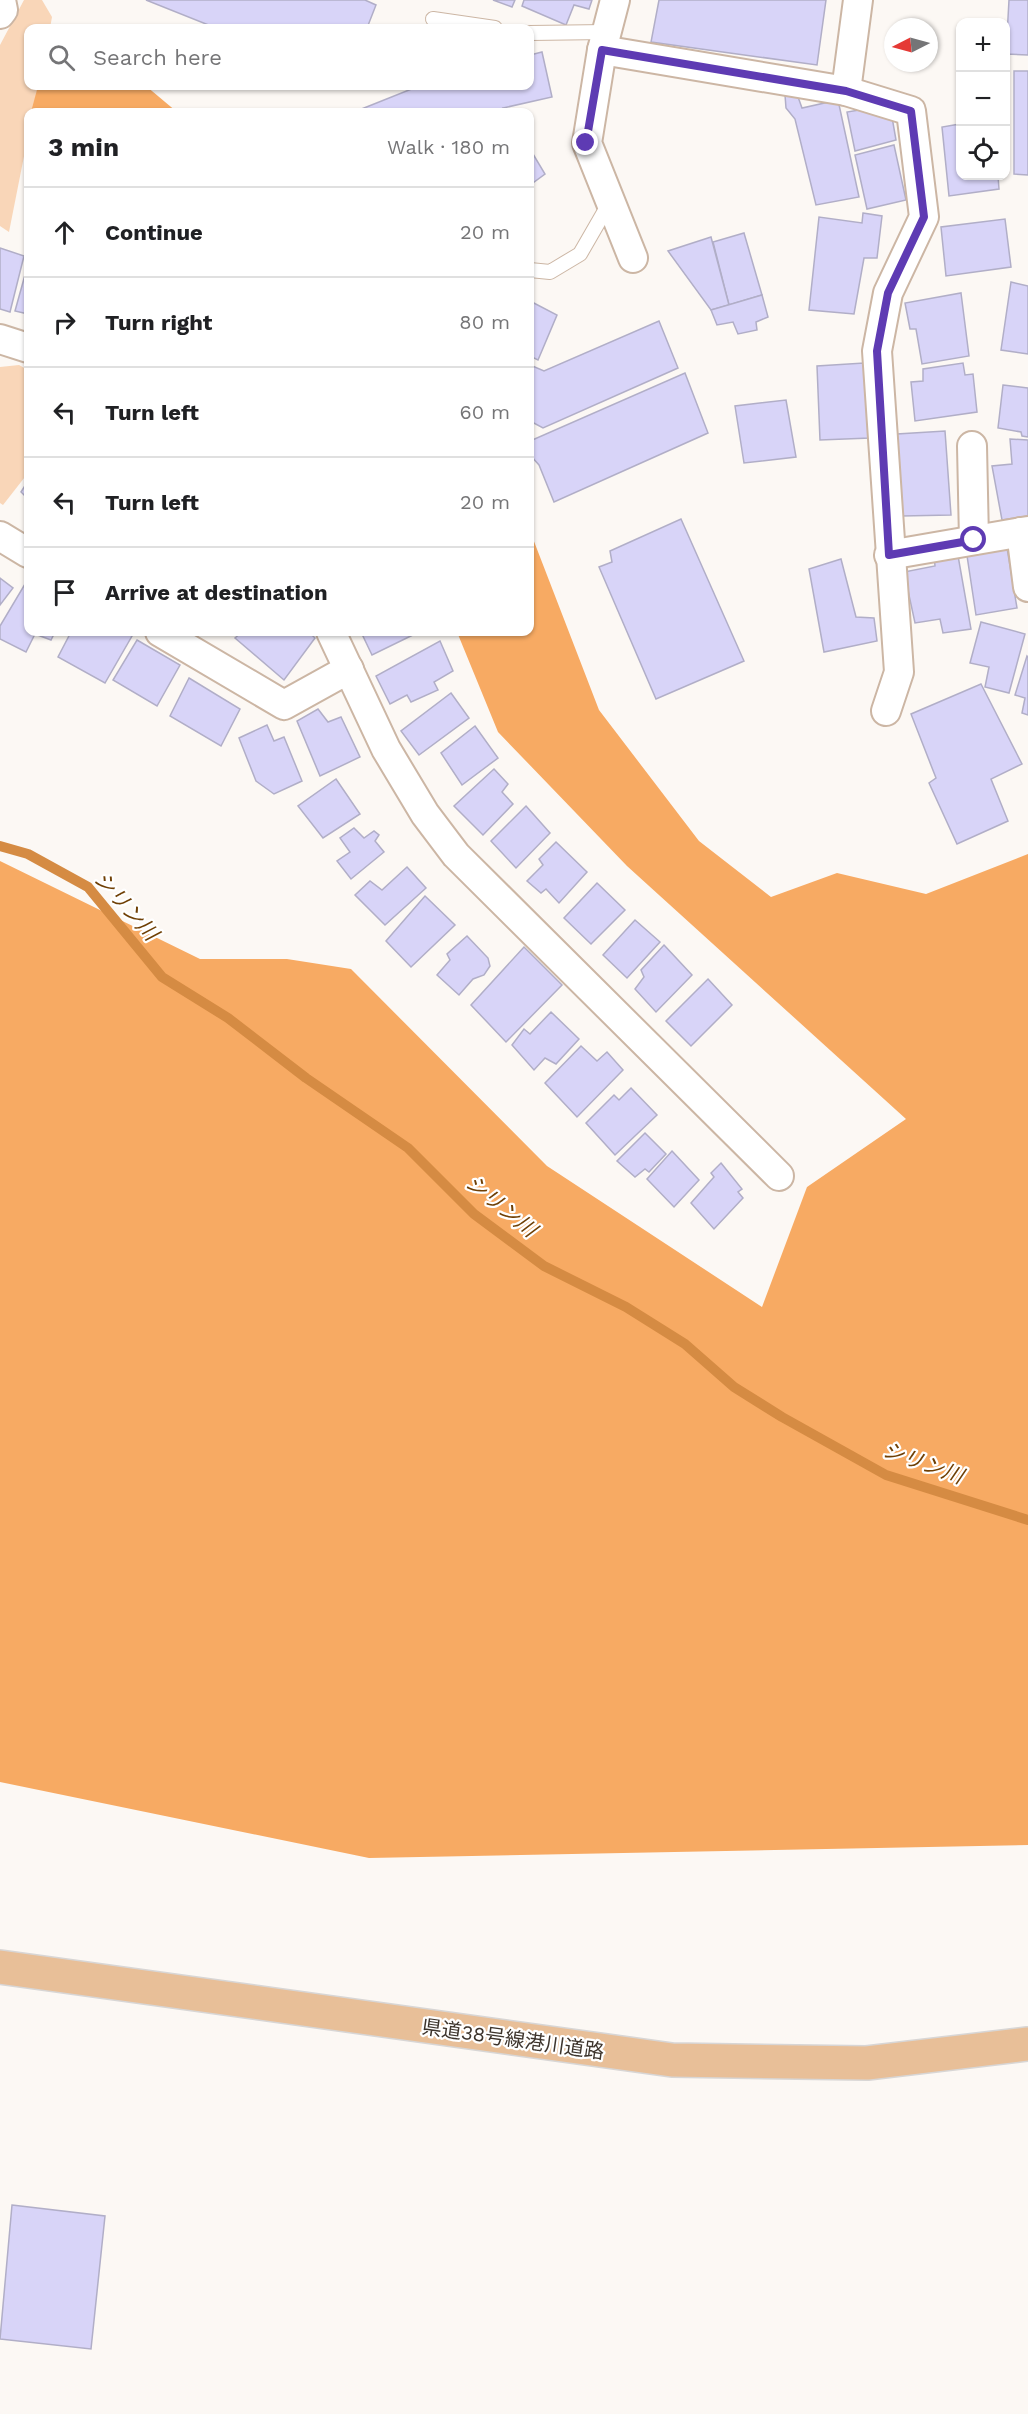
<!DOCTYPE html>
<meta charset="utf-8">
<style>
body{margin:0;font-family:"Work Sans","Noto Sans JP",sans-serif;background:#f2f2f2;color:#202124}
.controls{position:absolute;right:18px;top:18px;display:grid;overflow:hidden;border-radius:12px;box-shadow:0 2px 4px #0004}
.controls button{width:54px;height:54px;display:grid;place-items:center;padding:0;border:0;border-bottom:2px solid #e0e0e0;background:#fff;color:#202124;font:30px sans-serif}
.compass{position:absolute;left:884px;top:18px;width:54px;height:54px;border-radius:50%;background:#fff;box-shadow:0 2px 4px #0004;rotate:264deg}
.stop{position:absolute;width:18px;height:18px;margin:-14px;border:4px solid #5e3bb3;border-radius:50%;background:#fff}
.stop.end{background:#5e3bb3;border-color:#fff;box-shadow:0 2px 6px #0008}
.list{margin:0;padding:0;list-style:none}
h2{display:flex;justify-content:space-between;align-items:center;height:78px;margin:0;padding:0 24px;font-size:26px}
h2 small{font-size:20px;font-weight:400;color:#757577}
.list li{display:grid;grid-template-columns:39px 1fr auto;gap:18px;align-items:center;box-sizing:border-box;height:90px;padding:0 24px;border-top:2px solid #e0e0e0}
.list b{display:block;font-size:22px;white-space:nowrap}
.list em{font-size:20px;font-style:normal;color:#757577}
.icon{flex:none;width:33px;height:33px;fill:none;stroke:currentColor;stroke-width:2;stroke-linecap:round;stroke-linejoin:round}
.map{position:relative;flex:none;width:1028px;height:2414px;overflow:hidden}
.search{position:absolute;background:#fff;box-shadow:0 2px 4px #0004;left:24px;top:24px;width:510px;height:66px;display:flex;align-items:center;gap:15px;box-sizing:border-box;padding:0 21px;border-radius:12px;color:#757577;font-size:22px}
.panel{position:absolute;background:#fff;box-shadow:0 2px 4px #0004;left:24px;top:108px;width:510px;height:528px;border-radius:12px}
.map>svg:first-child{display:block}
</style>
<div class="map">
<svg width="1028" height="2414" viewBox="0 0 1028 2414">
<rect width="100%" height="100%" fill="#fcf8f4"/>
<g fill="#f9d6b8">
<path d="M24,0H42L52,17L50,28H28V86H38L33,112H28V136L9,232L0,226V45Z"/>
<path d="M19,365L28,370V473L3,505L0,503V367Z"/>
</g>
<g fill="#f7aa63">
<path d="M38,86H146L177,112H31Z"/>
<path d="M530,531L599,710L699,841L771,897L837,873L926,894L1028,854V1845L369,1858L0,1782V861L200,959H287L351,969L547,1166L762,1307L807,1187L906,1119L627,866L498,732L457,632H530Z"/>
</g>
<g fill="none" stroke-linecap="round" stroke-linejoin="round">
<path stroke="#d58b43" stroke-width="10" d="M0,846L28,854L88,887L162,977L228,1018L306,1078L408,1148L474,1214L544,1266L626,1307L685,1344L734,1387L782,1417L886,1475L1028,1520"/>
</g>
<g fill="#d8d4f8" stroke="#b1aec7" stroke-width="1.5">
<path d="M146,0H365L376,5L367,28H216Z"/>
<path d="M493,0H515L512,7Z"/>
<path d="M524,0H592L589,9L574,5L566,25L522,6Z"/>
<path d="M659,0H826L817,65L651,42Z"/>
<path d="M1009,0H1028V55L1006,54Z"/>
<path d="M542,52L552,97L503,108L506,112H354L419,86H530V55Z"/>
<path d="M1014,71H1028V175L1014,174Z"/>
<path d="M792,92L797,94L802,108L838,100L859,197L816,205L795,119L786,108L785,95Z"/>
<path d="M859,110L892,117L896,140L855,151L847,112Z"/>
<path d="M960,124V176H998L999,189L949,196L942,127Z"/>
<path d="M894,145L906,200L867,209L855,155Z"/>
<path d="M530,149L545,174L530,185Z"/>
<path d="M863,213L882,216L877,258H864L854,314L809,310L819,217L862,223Z"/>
<path d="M1005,219L1011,267L946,276L941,227Z"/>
<path d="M744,233L762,295L729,305L713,242Z"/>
<path d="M711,237L729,305L711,310L668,251Z"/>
<path d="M0,248L24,256L10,312L0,309Z"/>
<path d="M28,264V314L15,311Z"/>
<path d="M1011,282L1028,286V354L1001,350Z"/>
<path d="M961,293L969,356L922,364L916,329H910L905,303Z"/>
<path d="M762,295L768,317L756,322L757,330L738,334L733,322L717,325L711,310Z"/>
<path d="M530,301L557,315L538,360L530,356Z"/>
<path d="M659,321L678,368L543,428L530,421V365L544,371Z"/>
<path d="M864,363L870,438L820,440L817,366Z"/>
<path d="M963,363L965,375L973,374L977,412L915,421L911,382L923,381V369Z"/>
<path d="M685,373L708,433L554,502L539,465L530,455V441Z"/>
<path d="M1003,385L1028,388V437L1022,436L1021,432L998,428Z"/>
<path d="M786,400L796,457L744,463L735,406Z"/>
<path d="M945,431L951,515L902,516L897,434Z"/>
<path d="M1010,439L1028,440V516L1002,520L992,466L1012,464Z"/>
<path d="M28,481V499L21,492Z"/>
<path d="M681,519L744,661L656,699L599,567L612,562L610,551Z"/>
<path d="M1006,542L1017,608L976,615L966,549Z"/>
<path d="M957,550L971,629L943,633L940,619L915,623L904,572L935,566L934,555Z"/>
<path d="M841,559L856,617L874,618L877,641L824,652L809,569Z"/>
<path d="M0,578L13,588L0,605Z"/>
<path d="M28,579V632H55L51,640L35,634L26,652L0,639V626Z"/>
<path d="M981,622L1025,634L1009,693L985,687L989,667L970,663Z"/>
<path d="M71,632H125L132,636L105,683L58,657Z"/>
<path d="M242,632H309L315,638L284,680L235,638Z"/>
<path d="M361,632H419L372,655Z"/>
<path d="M137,640L180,665L157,706L113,680Z"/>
<path d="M440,641L453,671L434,682L438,690L411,702L407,695L390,704L376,676Z"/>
<path d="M1027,656L1028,657V715L1022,713L1025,698L1015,695Z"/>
<path d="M189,678L240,709L221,746L170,716Z"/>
<path d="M981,684L1022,764L991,779L1008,821L957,844L929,783L936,778L911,714Z"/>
<path d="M451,693L469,718L419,755L401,731Z"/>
<path d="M318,709L328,722L341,717L360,757L320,776L297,721Z"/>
<path d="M267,725L274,741L284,737L302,781L274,794L256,781L239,738Z"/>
<path d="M475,726L498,758L462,785L441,753Z"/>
<path d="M494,769L508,784L502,792L513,804L483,835L454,806Z"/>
<path d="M336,779L360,814L323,838L298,806Z"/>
<path d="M526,806L550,833L516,868L491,841Z"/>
<path d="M354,828L364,838L374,831L379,835L375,841L384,852L351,879L337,861L350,852L340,838Z"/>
<path d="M556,842L587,872L559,903L546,889L541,893L527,881L543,865L539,859Z"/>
<path d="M407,867L426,888L385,925L355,895L370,881L382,890Z"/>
<path d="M597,883L625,910L591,944L564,918Z"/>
<path d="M425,896L455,925L411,967L386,941Z"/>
<path d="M635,920L660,942L627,978L603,955Z"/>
<path d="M467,936L488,958L490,966L484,975L473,979L459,995L437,975L450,960L447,954Z"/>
<path d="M664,945L692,975L656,1012L635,989L644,977L641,970Z"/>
<path d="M524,947L562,985L506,1042L471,1005Z"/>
<path d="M708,979L732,1005L691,1046L666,1021Z"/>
<path d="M551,1012L579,1039L556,1064L545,1058L534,1070L512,1045L524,1029L530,1034Z"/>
<path d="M581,1046L597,1061L607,1052L623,1070L577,1117L545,1083Z"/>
<path d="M631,1088L657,1115L615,1155L586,1123L614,1095L619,1100Z"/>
<path d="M645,1133L666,1154L649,1172L645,1169L635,1177L617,1161Z"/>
<path d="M672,1151L699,1180L674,1207L647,1179Z"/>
<path d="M721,1163L742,1189L738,1192L743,1198L714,1229L691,1203L714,1177L711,1173Z"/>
<path d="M12,2205L105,2216L91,2349L0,2339Z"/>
</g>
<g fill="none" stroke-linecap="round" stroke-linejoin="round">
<g stroke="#ccb6a4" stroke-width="16">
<g id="lane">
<path d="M433,19L495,28"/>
<path d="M530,33L606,32"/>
<path d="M530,270L550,272L580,254L610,202"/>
</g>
</g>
<g stroke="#ccb6a4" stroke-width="32">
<g id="street">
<path d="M615,0L602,50L587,143L633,258"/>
<path d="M0,14L3,10L1,0"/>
<path d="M602,50L846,91L911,111L924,217L888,293L877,351L899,672L886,711"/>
<path d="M846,91L858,0"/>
<path d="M0,339L28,348"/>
<path d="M972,446L974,540"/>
<path d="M1021,532L1028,587"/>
<path d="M0,536L28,553"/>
<path d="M889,555L1028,531"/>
<path d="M160,632L284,705L349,669"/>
<path d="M331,632L386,749L425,814L456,855L779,1176"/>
</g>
</g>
<g stroke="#d8d6d5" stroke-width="36">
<path id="primary" d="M0,1967L672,2060L867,2063L1028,2044"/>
</g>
<use href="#lane" stroke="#fff" stroke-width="14"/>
<use href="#street" stroke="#fff" stroke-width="28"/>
<use href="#primary" stroke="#e8bf98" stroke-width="33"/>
</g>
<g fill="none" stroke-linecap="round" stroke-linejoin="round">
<path stroke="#5e3bb3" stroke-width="8" d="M586,143L602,50L846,91L911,111L924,217L888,293L877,351L889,555L974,540"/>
</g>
<g text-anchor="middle" stroke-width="4.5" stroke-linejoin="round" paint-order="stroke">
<g font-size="20" fill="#3d342c" stroke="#fff">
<text transform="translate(513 2039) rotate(8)" y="7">県道38号線港川道路</text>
</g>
<g font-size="21" font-style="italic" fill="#6f3f04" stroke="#fff">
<text transform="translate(126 906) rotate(48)" y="7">シリン川</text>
<text transform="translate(501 1206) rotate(39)" y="7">シリン川</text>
<text transform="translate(923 1463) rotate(20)" y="7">シリン川</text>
</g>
</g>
</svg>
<div class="controls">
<button>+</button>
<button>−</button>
<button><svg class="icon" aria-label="locate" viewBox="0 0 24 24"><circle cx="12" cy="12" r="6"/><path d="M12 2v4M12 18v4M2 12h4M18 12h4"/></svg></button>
</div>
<svg class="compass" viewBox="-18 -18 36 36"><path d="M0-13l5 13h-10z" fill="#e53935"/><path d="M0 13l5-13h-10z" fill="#757577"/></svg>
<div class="stop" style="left:974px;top:540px"></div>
<div class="stop end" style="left:586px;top:143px"></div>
<div class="search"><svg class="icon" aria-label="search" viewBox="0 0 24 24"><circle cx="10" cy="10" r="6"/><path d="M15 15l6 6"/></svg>Search here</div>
<section class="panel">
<h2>3 min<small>Walk · 180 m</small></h2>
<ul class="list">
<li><svg class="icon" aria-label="ahead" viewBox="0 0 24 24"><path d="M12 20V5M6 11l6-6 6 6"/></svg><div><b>Continue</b></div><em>20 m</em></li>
<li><svg class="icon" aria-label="right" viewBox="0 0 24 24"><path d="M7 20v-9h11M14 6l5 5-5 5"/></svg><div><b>Turn right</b></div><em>80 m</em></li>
<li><svg class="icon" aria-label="left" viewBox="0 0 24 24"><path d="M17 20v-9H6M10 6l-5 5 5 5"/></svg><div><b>Turn left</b></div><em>60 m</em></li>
<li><svg class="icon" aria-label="left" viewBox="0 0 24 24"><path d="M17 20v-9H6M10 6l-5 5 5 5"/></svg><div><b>Turn left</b></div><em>20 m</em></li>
<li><svg class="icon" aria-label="arrive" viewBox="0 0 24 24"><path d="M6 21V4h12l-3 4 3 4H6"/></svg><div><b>Arrive at destination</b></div></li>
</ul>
</section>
</div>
